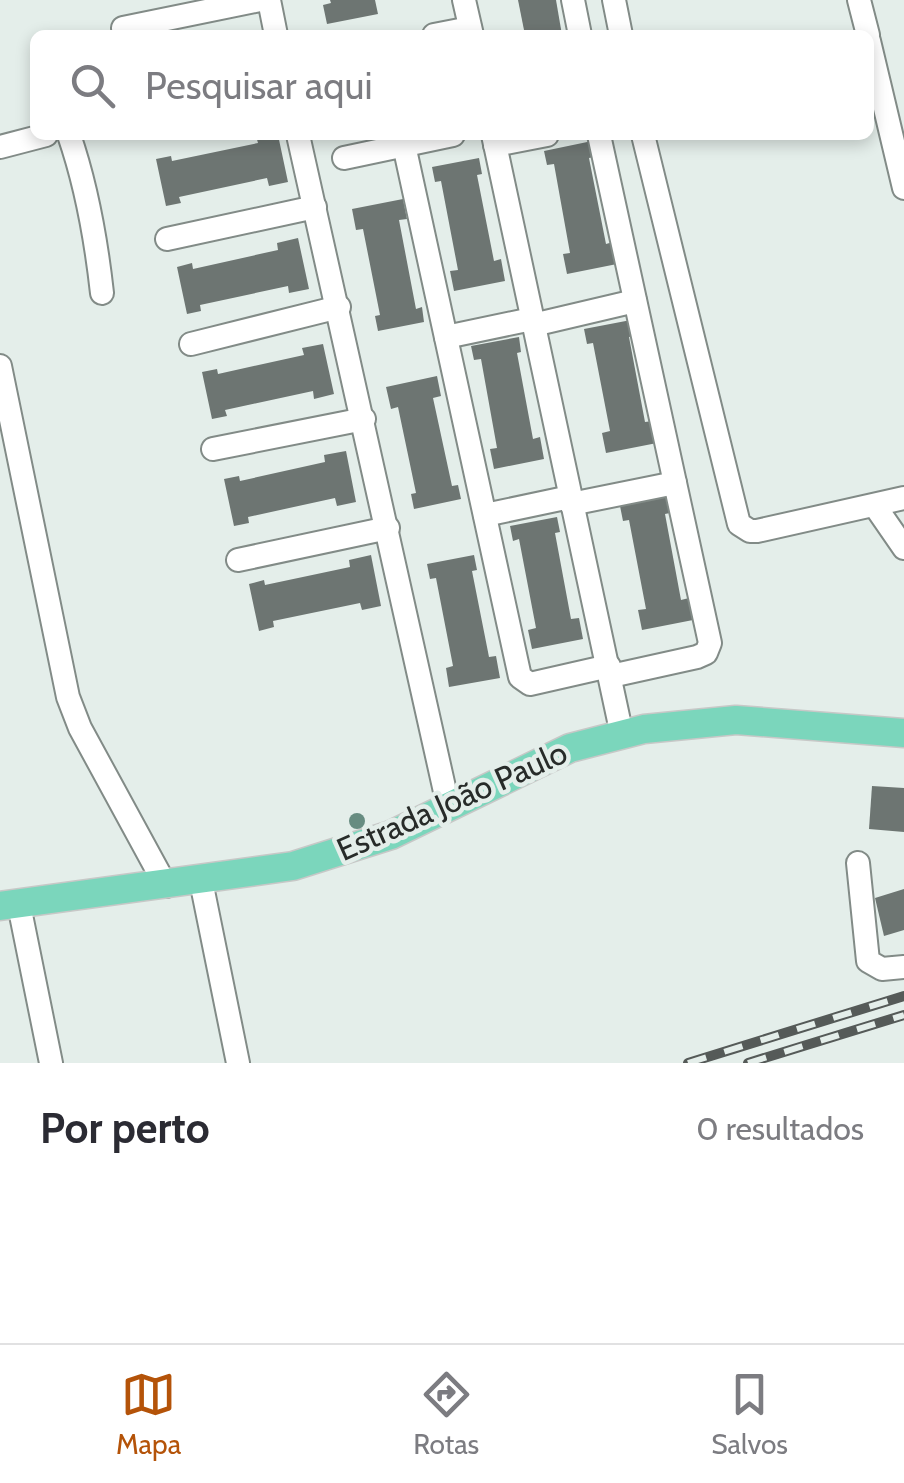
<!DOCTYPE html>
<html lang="pt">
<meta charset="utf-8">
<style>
body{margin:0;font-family:Cabin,sans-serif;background:#f7f7f7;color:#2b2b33}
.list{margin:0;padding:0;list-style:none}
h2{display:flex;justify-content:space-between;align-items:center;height:130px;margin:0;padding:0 40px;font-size:42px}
h2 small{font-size:32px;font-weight:400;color:#7c7c81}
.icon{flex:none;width:55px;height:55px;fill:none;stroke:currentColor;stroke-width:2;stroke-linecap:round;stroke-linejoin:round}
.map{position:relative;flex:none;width:904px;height:1063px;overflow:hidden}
.search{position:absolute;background:#fff;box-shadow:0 5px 15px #0003;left:30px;right:30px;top:30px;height:110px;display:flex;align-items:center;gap:25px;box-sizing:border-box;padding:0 35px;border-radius:15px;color:#7c7c81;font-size:38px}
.sheet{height:280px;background:#fff}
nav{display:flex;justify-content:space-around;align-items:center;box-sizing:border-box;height:140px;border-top:2px solid #e1e1e2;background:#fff;font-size:28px;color:#7c7c81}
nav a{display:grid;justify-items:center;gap:5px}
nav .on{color:#b45309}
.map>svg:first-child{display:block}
</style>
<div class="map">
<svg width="904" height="1063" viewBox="0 0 904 1063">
<rect width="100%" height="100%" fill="#e4eeea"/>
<g fill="#6d7572">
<path d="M330,0H375L378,14L327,24L323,5L331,3Z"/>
<path d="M518,0H556L562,35H525Z"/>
<path d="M278,135L288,182L269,186L267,178L179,197L181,203L166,206L156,159L171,156L172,161L258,143L256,136Z"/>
<path d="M592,141L594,157L589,158L606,244L613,242L617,264L567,274L563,254L570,253L554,164L547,165L544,151Z"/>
<path d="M479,158L482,174L477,175L494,261L501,259L505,281L454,291L450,271L458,270L441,181L435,182L432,167Z"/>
<path d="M403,199L407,219L399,220L416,309L422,307L424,322L378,331L375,316L380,315L363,229L356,230L352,209Z"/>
<path d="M298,238L309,289L289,293L288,286L200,305L201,311L187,314L177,267L192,263L193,269L278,250L277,243Z"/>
<path d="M631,320L634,336L629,337L645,422L653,421L657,443L606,453L602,433L610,431L593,343L587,344L584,329Z"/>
<path d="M519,337L521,352L517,353L533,439L540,437L544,459L494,469L490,449L497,448L481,359L474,360L471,346Z"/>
<path d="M323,344L334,394L314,399L313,391L225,410L227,416L212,419L202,372L217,369L218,374L304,355L302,348Z"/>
<path d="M437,376L441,396L433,398L452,486L458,485L461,499L414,509L411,494L416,493L398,407L391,409L386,387Z"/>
<path d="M346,451L356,502L337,506L335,498L248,517L249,523L234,526L224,479L239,476L240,481L325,462L324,455Z"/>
<path d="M667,497L670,513L665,514L681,600L689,598L693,620L642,630L638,610L646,609L629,520L623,521L620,506Z"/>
<path d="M557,517L560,532L555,533L571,619L579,618L583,639L532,649L528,630L536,628L519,539L513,541L510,526Z"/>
<path d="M371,555L381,606L362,610L360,603L273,621L274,627L259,631L249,584L264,580L265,585L350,567L349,560Z"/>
<path d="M474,555L477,570L472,571L489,657L496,656L500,678L449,687L446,668L453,666L436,578L430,579L427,564Z"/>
<path d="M872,786L904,788V832L869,829Z"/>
<path d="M904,889V930L884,936L875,898Z"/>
</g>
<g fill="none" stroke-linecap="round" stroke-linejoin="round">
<g stroke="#828b87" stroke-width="26">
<g id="minor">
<path d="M269,0L276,35"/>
<path d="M464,0L472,35"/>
<path d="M573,0L580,35"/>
<path d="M614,0L621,35"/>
<path d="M859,0L868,35"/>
<path d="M123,28L260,0"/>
<path d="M434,35L470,28"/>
<path d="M869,41L904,188"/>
<path d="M69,135C87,187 96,239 102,293"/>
<path d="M298,135L448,805"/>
<path d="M493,135L622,735"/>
<path d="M599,135L710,643L706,653L697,657L611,676"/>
<path d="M643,135L739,524L750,531H757L904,498"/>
<path d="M404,145L520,677L530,684L609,666"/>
<path d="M495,145L547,135"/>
<path d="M0,147L46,135"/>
<path d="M344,158L453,135"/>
<path d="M167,239L315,207"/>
<path d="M533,325L635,301"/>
<path d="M446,337L532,319"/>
<path d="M191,344L339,307"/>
<path d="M0,366L68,697L80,728L166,886"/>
<path d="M213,449L364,419"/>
<path d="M571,504L675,483"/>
<path d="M875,506L904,548"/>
<path d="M485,515L570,497"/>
<path d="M238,560L388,528"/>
<path d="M858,863L868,961L882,969L904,967"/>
<path d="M201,881L238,1063"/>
<path d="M19,905L51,1063"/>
</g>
</g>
<g stroke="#c7c8c7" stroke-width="31">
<path id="major" d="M0,906L293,866L391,835L570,748L644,729L736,720L904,733"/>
</g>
<use href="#minor" stroke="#fff" stroke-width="22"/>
<use href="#major" stroke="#7bd6bc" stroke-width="28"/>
<g stroke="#555a58" stroke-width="10">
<g id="rail">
<path d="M688,1063L904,996"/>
<path d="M748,1063L904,1015"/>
</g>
</g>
<use href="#rail" stroke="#e4eeea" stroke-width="6" stroke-dasharray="19" stroke-linecap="butt"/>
</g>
<circle fill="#678c81" cx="357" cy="821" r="8"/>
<g text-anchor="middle" stroke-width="9" stroke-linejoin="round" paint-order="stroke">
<g font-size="32" fill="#272b29" stroke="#e4eeea">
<text transform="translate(452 801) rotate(-24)" y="11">Estrada João Paulo</text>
</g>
</g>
</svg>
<div class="search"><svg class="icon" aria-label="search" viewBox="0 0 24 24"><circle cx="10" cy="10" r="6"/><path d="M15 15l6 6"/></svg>Pesquisar aqui</div>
</div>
<section class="sheet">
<h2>Por perto<small>0 resultados</small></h2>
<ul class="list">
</ul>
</section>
<nav>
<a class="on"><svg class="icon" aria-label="map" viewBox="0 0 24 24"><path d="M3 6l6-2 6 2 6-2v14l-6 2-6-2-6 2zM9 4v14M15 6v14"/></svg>Mapa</a>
<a><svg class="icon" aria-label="directions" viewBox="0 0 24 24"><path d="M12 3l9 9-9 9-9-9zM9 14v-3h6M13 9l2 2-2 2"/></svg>Rotas</a>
<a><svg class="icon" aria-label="saved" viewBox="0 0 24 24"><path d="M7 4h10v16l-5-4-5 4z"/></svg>Salvos</a>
</nav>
